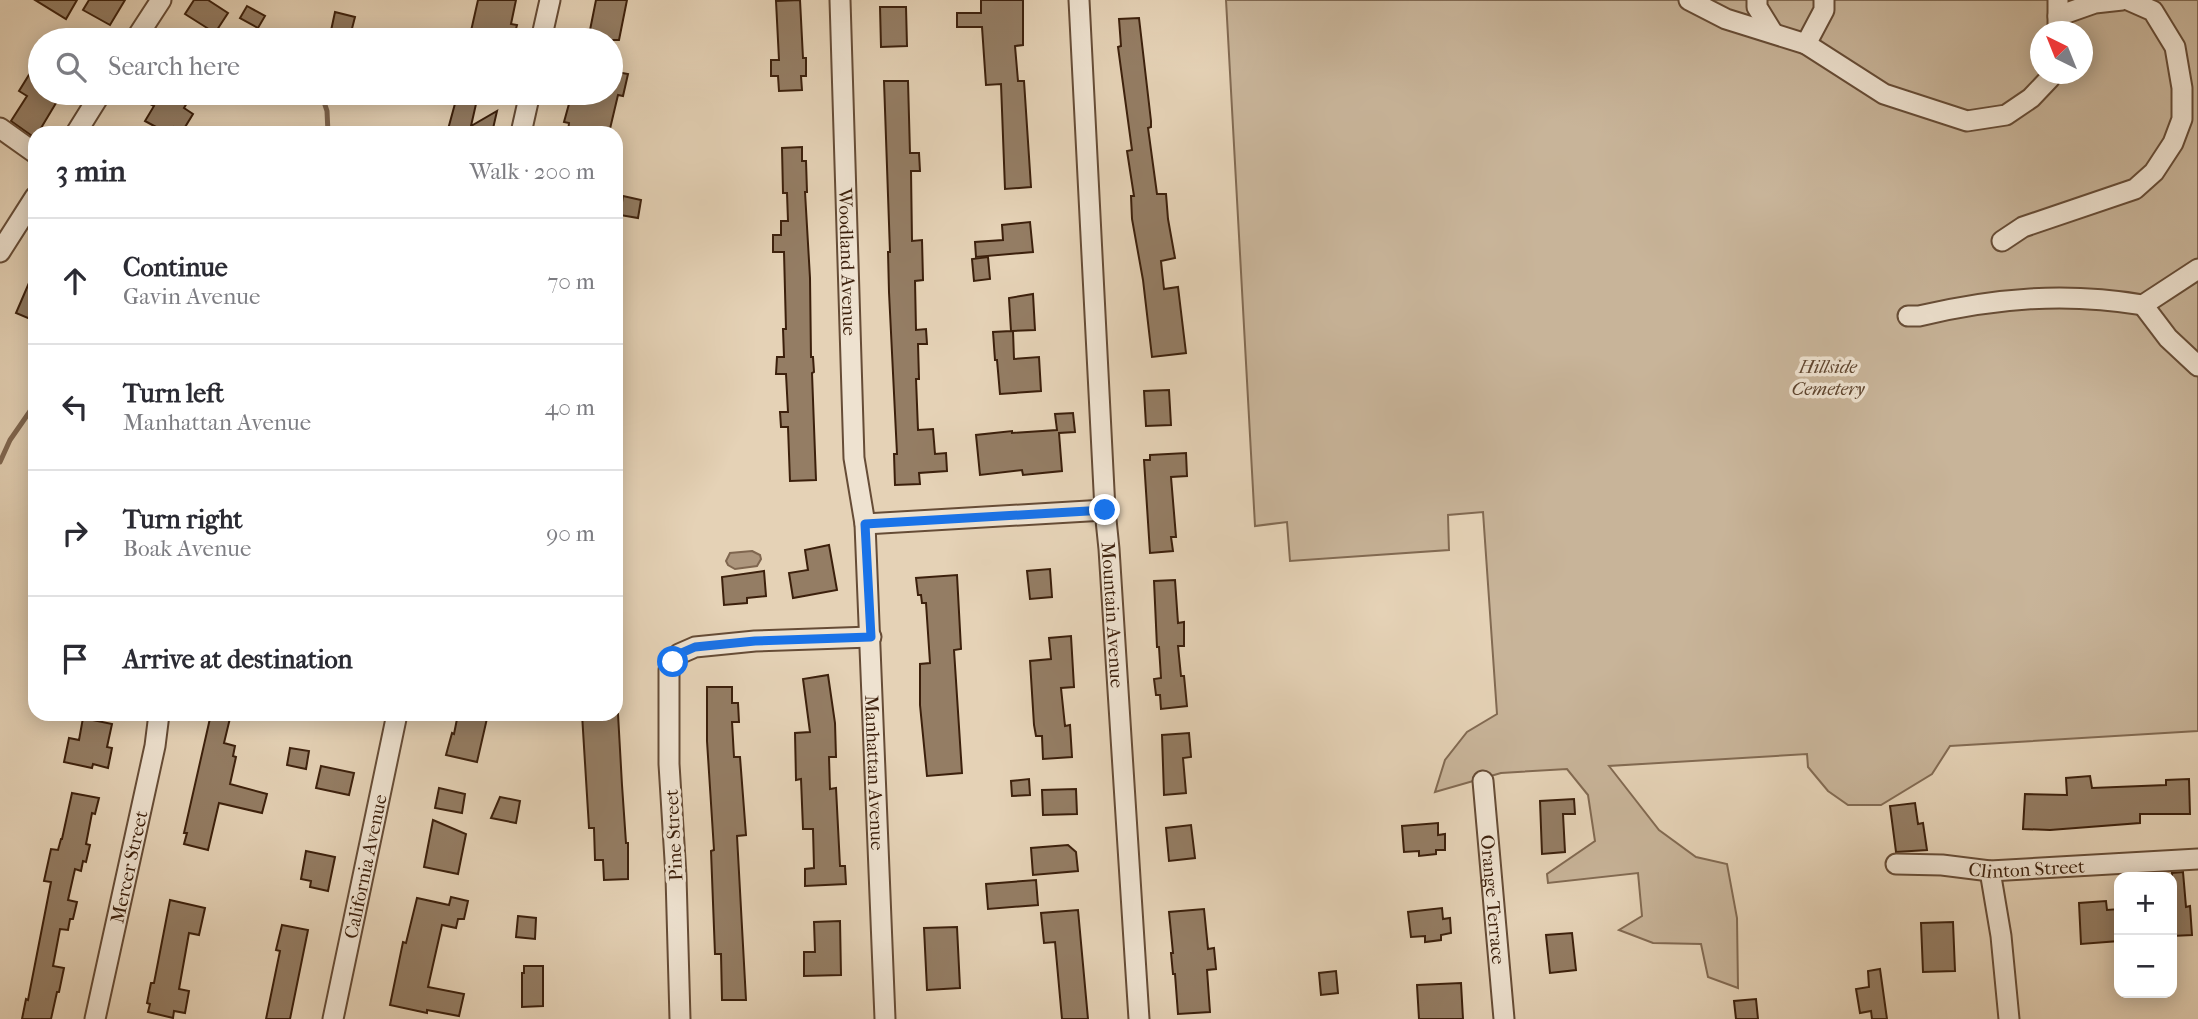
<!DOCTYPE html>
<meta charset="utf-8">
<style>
body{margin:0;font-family:"IM FELL French Canon",serif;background:#f2f2f3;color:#2b2b33}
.controls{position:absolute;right:21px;bottom:21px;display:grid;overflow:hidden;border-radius:14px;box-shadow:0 4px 18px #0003}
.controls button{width:63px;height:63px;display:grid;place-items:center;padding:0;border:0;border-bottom:2px solid #e1e1e2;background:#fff;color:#2b2b33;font:35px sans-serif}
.compass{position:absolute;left:2030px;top:21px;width:63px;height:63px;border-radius:50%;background:#fff;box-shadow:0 4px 18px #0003;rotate:317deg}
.stop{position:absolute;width:21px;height:21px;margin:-16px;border:5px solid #1a73e8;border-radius:50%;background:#fff}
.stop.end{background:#1a73e8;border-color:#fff;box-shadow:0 2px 7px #0008}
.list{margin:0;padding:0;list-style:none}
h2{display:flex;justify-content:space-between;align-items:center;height:91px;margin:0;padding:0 28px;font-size:30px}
h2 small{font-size:23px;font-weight:400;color:#7c7c81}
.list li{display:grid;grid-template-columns:46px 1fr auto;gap:21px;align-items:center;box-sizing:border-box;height:126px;padding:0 28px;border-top:2px solid #e1e1e2}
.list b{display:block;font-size:26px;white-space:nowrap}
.list p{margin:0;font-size:23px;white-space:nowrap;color:#7c7c81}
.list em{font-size:23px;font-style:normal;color:#7c7c81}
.icon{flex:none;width:38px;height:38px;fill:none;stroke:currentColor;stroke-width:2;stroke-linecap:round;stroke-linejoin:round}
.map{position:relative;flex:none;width:2198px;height:1019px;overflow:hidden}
.search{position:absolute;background:#fff;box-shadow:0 4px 18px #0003;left:28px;top:28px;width:595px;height:77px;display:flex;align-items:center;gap:18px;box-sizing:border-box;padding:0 24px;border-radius:38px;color:#7c7c81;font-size:26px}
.panel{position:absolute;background:#fff;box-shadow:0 4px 18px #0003;left:28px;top:126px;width:595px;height:595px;border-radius:21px}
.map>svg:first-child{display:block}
</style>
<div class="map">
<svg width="2198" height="1019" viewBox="0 0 2198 1019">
<rect width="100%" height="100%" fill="#e5d2b6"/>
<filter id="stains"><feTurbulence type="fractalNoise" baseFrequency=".00286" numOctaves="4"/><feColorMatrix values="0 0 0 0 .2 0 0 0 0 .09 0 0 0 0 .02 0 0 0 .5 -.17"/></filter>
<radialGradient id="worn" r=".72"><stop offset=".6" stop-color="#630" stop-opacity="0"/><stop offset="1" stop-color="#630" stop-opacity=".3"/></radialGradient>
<path fill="#c8b499" stroke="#826a52" stroke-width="2" fill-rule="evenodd" d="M1226,0H2198V731L1950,746L1932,774L1881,805H1848L1828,791L1808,767L1807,754L1609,766L1659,830L1696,857L1727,864L1737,918L1738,988L1708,977L1701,944L1653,943L1619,930L1642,916L1638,873L1548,883L1547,874L1595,841L1588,795L1567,769L1501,773L1435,792L1445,760L1467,732L1497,714L1483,512L1448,515L1449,550L1290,561L1287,522L1255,526ZM2040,32H2082V74H2040Z"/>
<path fill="#ac957c" stroke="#7f664f" stroke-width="2" d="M752,551L760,555L761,559L757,566L735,569L728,565L726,561L730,553Z"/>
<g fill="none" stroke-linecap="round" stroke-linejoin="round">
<g stroke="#7f664f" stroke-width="5">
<path d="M321,93L327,111L328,133"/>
<path d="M0,462L10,440L35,404"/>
</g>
</g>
<g fill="#947d64" stroke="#3c200c" stroke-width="2">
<path d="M35,0H77L66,19Z"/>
<path d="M89,0H125L110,25L83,10Z"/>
<path d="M194,0H208L228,13L215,33L185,14Z"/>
<path d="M478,0H516L511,24L517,25L513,40H473L475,31H471Z"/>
<path d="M596,0H627L619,40H588Z"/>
<path d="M800,0L803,58H806V76H801L802,90L779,91L778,76H771V60H779L776,1Z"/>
<path d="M981,0H1023V45L1015,46L1018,81H1024L1031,187L1005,189L1001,84L986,85L982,27H957V13H981Z"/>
<path d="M247,6L265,16L258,28L240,18Z"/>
<path d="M880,7H906L907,46L881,47Z"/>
<path d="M335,12L355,17L349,40H329Z"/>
<path d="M1139,18L1151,121V127L1148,128L1157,194H1166L1168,219L1175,258L1161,261L1164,289L1178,287L1186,353L1152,357L1143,280L1132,219L1131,196H1134L1127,151L1132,150L1118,47L1121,46L1119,19Z"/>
<path d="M40,57V93H62L38,133H35V138L11,121L27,96L19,91Z"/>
<path d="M611,71L628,74L623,96L618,95L609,133H577L568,131L569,123L564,122L572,93H611Z"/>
<path d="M884,81H908L910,153H919L920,171H911L912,241L922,240L923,280L915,281L916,330L926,329L927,344H918L919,379H916L918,430L933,429L935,454L946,453L947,471L919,473L920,484L895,485L894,454H897L889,292L888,252H890Z"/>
<path d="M130,93H193L184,108L193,114L182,132L174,127L170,133H167L145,121L154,106Z"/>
<path d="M456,100L476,104L471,126L497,111L492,133H447Z"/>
<path d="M802,147V161H806L807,192H805L810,278L811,357H813L814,372L812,373L816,480L790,481L788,427H781L780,412H788L786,374H776L777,357H784L783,329H786L784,252H773V235H781V221H788L787,193H783L782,148Z"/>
<path d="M623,196L641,200L638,218L620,215Z"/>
<path d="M1030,222L1033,252L976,257L975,242L1003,240L1002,225Z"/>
<path d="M988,257L990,279L974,281L972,259Z"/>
<path d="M35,269V321L16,313Z"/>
<path d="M1033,294L1035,330L1013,331L1014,359L1039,357L1041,391L1000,394L997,360H995L993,332L1011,331L1009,298Z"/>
<path d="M1169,390L1171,425L1146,426L1144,391Z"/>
<path d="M1073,413L1075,432L1059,433L1062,471L1023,475L1022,470L980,475L976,435L1012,431V433L1057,430L1055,414Z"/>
<path d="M1186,453L1187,476L1171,477L1176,537H1171L1173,551L1150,553L1144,460H1150V455Z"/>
<path d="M829,545L837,590L793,598L789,573L808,570L805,550Z"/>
<path d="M1050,569L1052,597L1030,599L1027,571Z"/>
<path d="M764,571L766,596L747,598V603L724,605L722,577Z"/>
<path d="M957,575L961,649L954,650L962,773L927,776L920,705V664L930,663L926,603H922L921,595H918L916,578Z"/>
<path d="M1175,580L1178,623L1184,622V646H1178L1181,676H1184L1187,706L1161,709L1160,695H1156L1154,679L1161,678L1159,647H1157L1154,581Z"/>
<path d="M1071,636L1074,687L1061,688L1065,726L1070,725L1072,757L1043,759L1042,736H1036L1034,725L1030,661L1051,659L1049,638Z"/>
<path d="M828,675L835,723L836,757H829L830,789L836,788L840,866H845L846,884L805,886V869L814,868L813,829H803L801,779L796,780L795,733L810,732L803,679Z"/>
<path d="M707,687H732V703H738L739,722H732L734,757H740L746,835L737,836L746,1000H722L721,954H715L711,851L714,850L707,741Z"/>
<path d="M211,714H231L224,743L235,746L233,756L236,757L230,784L267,794L262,813L219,803L208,850L184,844L187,833H184Z"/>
<path d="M458,714H488L477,762L446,755L452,733L454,734Z"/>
<path d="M582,714H618L622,785L626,843H628V879L604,880L603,860H595L594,828H589Z"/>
<path d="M83,718L112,724L107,747L112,748L108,768L93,764L92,768L64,762L69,738L79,740Z"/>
<path d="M1189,733L1191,757L1183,758L1186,793L1164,795L1162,735Z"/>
<path d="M290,748L309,751L306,769L287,765Z"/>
<path d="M321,766L354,773L349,795L316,788Z"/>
<path d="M2090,776L2092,788L2166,785V780L2189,779L2190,814H2140V823L2050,830L2023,829L2025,794L2067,795L2066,778Z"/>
<path d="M1029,779L1030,795L1012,796L1011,781Z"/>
<path d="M439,788L465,794L462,813L435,808Z"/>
<path d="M1076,789L1077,814L1043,815L1042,790Z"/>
<path d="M72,793L99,798L95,814L92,813L86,844L90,845L86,862L83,861L81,871L75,869L68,900L77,902L73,919H70L68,930L60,929L53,966L64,968L59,992H57L51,1019H22L26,999L28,1000L51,882L44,881L51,849L58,850L61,839H62Z"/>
<path d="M500,797L520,801L516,823L491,818Z"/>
<path d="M1574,799L1575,814H1563L1565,852L1542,854L1540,801Z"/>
<path d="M1915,803L1918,824L1923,823L1927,850L1896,852L1890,806Z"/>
<path d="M433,820L466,834L458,874L424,867Z"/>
<path d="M1438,823V835L1445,834V850H1436V854L1419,856V851L1404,852L1402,826Z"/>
<path d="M1191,825L1195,858L1169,861L1166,828Z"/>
<path d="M1068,845L1076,852L1078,871L1033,875L1031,848Z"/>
<path d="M306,851L335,857L328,891L310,887L311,881L301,879Z"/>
<path d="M2183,872L2186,907L2190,906L2192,935L2172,936V873Z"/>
<path d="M1036,880L1038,905L988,909L986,884Z"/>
<path d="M451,897L468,901L464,919H458L456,928L442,925L428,987L464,994L459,1016L427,1010V1013L390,1005L403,942L406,943L417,898L449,905Z"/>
<path d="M170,900L205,908L199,935L189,933L179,989L189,991L185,1013L174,1011L173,1018L148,1012L150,1004L147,1003L151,983H154Z"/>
<path d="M2106,901L2107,910L2119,909V941L2081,944L2079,903Z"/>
<path d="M1442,908L1443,919L1450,918L1451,933L1441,935V940L1425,942V936L1411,937L1408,912Z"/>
<path d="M1204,909L1208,949L1214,948L1216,969L1207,970L1210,1012L1178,1014L1175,974H1173L1171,953H1173L1169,912Z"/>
<path d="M1078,910L1088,1019H1062L1055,942L1044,943L1041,913Z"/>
<path d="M518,916L536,918L535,939L516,937Z"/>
<path d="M840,921L841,975L804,976V952H815L814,922Z"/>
<path d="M1953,922L1955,971L1923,972L1921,923Z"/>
<path d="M282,925L308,930L290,1019H266L280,951L276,950Z"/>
<path d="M957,927L960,988L927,990L924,928Z"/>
<path d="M1572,933L1576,970L1550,973L1546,935Z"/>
<path d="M524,966H543V1006L522,1007V973H524Z"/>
<path d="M1880,969L1887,1019H1872L1871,1011L1860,1013L1856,989L1869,987L1868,971Z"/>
<path d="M1336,971L1338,993L1321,995L1319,973Z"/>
<path d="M1461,983L1463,1019H1419L1417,985Z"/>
<path d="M1756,999L1758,1019H1736L1734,1001Z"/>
</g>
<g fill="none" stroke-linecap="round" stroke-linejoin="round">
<g stroke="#664c36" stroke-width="23">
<g id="minor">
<path id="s1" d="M840,0L854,458L865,524L885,1019"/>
<path id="s2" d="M1079,0L1105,510L1109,549L1139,1019"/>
<path d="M1689,0L1726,19L1806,44L1884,94L1967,121L2006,115L2031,98L2050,78L2051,74"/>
<path d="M1757,0V7L1773,33"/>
<path d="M2058,0V32"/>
<path d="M2058,16L2095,3L2122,0"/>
<path d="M135,40L161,0"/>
<path d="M541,40L550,0"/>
<path d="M1806,44L1824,10V0"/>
<path d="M0,128L35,153"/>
<path d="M76,133L101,93"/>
<path d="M521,133L530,93"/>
<path d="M2002,241L2023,227L2135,189L2154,172L2173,143L2182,119V88L2175,47L2153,11L2128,0"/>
<path d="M0,252L35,197"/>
<path d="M2143,305L2168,338L2198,366"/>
<path d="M1908,316H1919C1995,298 2065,292 2143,305L2198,269"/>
<path d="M865,524L1105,510"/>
<path id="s3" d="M1483,781L1504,1019"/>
<path id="s4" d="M1896,864L1942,865L1990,871L2198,859"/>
<path d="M1990,871L2001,936L2009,1019"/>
<path id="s5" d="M95,1019L155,746L159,714"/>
<path id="s6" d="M333,1019L397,714"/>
<path d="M680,1019L676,876L669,764V670L672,662L679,654L695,647L755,641L871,637"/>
</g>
</g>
<use href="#minor" stroke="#eee2d0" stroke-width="19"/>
</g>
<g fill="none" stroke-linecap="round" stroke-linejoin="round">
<path stroke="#1a73e8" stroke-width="9" d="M673,662L679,654L695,647L755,641L871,637L865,524L1105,510"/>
</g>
<g text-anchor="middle" stroke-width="7" stroke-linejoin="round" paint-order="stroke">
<g font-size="19" fill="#3c200c" stroke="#eee2d0">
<text dy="7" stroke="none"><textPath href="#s1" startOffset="262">Woodland Avenue</textPath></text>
<text dy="7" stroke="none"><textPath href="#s2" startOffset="616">Mountain Avenue</textPath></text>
<text dy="7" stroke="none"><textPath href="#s1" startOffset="774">Manhattan Avenue</textPath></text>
<text transform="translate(673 835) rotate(-93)" y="7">Pine Street</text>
<text dy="7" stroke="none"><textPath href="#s6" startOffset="156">California Avenue</textPath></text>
<text dy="7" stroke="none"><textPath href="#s4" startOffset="131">Clinton Street</textPath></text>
<text dy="7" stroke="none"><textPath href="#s5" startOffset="156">Mercer Street</textPath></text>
<text dy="7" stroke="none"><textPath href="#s3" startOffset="119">Orange Terrace</textPath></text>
</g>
<g font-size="19" font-style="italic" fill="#5f452f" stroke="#eee2d0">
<text x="1828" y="373">Hillside<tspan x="1828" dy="22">Cemetery</tspan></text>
</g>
</g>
<rect width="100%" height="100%" filter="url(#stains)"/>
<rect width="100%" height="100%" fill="url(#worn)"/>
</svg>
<div class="controls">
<button>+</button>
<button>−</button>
</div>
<svg class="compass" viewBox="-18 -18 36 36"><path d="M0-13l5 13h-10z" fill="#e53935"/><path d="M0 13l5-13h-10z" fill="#7c7c81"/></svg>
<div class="stop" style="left:673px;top:662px"></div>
<div class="stop end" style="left:1105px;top:510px"></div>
<div class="search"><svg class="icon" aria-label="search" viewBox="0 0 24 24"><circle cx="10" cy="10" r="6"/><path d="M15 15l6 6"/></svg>Search here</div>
<section class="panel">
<h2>3 min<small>Walk · 200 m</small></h2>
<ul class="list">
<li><svg class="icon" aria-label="ahead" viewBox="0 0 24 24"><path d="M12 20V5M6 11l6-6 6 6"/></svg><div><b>Continue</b><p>Gavin Avenue</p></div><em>70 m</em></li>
<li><svg class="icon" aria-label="left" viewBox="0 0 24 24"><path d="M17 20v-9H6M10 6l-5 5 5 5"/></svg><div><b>Turn left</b><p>Manhattan Avenue</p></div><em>40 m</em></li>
<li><svg class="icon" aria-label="right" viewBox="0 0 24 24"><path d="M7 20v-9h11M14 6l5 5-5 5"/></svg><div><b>Turn right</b><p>Boak Avenue</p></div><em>90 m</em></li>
<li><svg class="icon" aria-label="arrive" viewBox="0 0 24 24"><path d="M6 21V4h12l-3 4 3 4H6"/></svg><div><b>Arrive at destination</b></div></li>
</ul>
</section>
</div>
